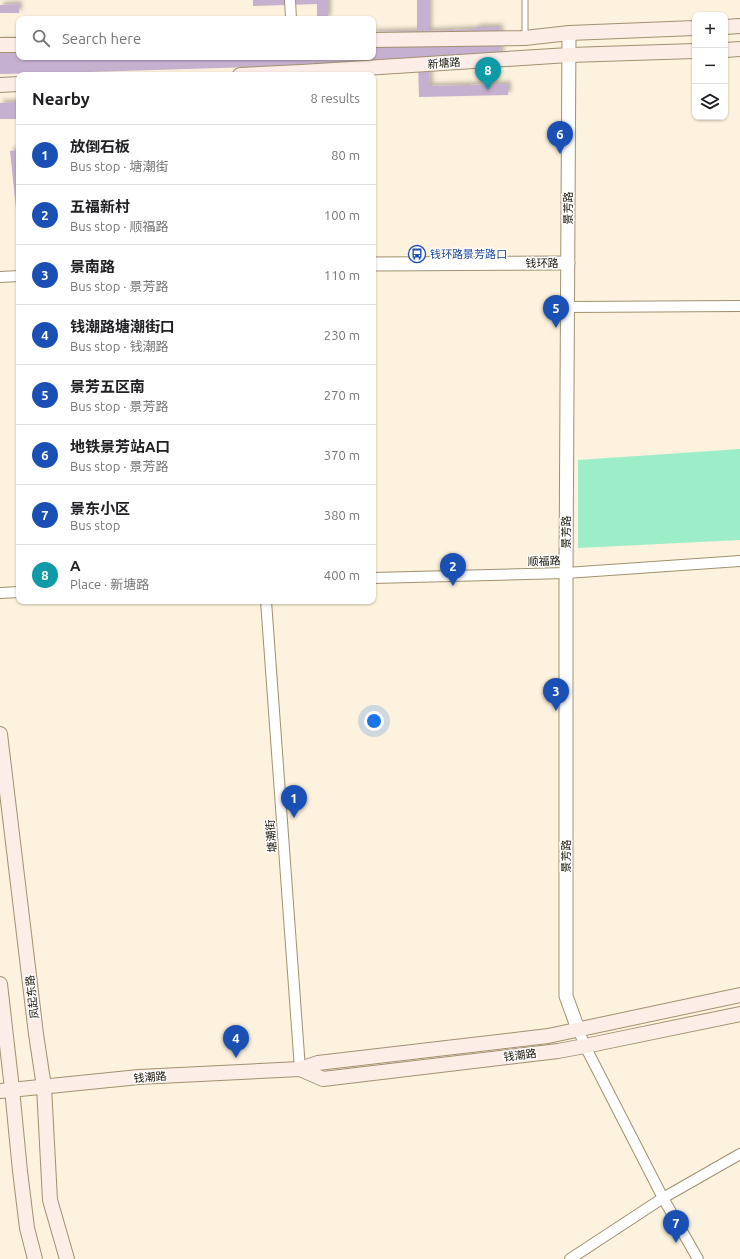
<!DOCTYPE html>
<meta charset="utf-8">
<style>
body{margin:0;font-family:Ubuntu,"Noto Sans SC",sans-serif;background:#f6f6f6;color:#202124}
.controls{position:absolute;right:12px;top:12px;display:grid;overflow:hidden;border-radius:8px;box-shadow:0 1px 3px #0004}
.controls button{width:36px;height:36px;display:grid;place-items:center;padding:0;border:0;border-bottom:1px solid #e0e0e0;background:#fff;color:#202124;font:20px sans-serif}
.you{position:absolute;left:374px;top:721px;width:14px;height:14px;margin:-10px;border:3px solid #fff;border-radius:50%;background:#1a73e8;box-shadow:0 0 0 6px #1a73e833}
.badge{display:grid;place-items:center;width:26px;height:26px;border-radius:50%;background:#b45309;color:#fff;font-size:13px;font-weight:700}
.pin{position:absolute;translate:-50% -33px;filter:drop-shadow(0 1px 2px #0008)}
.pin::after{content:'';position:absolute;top:21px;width:14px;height:12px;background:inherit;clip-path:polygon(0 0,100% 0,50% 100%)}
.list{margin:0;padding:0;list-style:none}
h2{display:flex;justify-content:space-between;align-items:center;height:52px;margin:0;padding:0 16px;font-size:17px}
h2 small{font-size:13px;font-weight:400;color:#757577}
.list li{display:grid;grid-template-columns:26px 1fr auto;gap:12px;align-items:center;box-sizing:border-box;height:60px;padding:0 16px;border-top:1px solid #e0e0e0}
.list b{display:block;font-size:15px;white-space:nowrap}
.list p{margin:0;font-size:13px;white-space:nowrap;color:#757577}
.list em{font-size:13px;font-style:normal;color:#757577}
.icon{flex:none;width:22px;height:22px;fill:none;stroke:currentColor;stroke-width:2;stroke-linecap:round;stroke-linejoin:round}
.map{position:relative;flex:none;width:740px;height:1259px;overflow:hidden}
.search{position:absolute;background:#fff;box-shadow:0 1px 3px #0004;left:16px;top:16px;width:360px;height:44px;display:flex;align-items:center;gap:10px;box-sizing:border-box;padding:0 14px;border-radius:8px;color:#757577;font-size:15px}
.panel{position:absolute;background:#fff;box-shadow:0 1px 3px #0004;left:16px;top:72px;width:360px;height:532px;border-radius:8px}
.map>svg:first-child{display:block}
</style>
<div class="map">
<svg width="740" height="1259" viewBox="0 0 740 1259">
<defs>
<filter id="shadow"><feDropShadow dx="3" dy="-3" stdDeviation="2" flood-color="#0004"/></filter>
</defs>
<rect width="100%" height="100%" fill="#fdf2dd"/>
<path fill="#9cedc8" d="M740,449V540L578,548V460Z"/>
<g fill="#c6b0cf" filter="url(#shadow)">
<path d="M253,0H328V19H317V4L253,6Z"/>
<path d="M417,0H429V31L476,29V27H500L501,63L429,62L430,86L508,84V95L419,97L418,62L56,73V75H45L44,73L0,74V41H19V57H373V32L417,31Z"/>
<path d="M19,4V13H0V5Z"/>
<path d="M19,102V119H0V103Z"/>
<path d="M19,150V227H18L10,151Z"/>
</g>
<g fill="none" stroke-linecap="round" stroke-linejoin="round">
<g stroke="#a29070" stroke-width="7">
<path id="service" d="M525,0V37"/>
</g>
<g stroke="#a29070" stroke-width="12">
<g id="minor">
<path d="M290,0L291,19"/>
<path d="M0,277L19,276"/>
<path d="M568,307L740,306"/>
<path d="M373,578L566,573L740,561"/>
<path d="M0,593L19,592"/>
<path d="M266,601L300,1069"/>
<path d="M578,1029L585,1046L663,1198L698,1259"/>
<path d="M570,1259L663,1198L740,1154"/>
</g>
</g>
<g stroke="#a29070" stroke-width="15">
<g id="tertiary">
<path d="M569,33L566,573V996L578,1029"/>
<path d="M373,264L568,263"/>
</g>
</g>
<g stroke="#a29070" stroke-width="16">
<g id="secondary">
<path d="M725,27L740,26"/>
<path d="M373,40L525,38L569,33L695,28"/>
<path d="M0,45H19"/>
<path d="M725,50L740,49"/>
<path d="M240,75L302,72L569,55L695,51"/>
<path d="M0,85L19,84"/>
<path d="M0,734L36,1034L44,1087L50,1200L67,1259"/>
<path d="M0,984L12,1089L20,1171L27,1228L35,1259"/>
<path d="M300,1069L323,1079L558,1051L585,1046L740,1014"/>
<path d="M0,1091L139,1077L300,1069L318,1063L548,1036L740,995"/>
</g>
</g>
<use href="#service" stroke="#fff" stroke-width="5"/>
<use href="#minor" stroke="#fff" stroke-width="10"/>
<use href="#tertiary" stroke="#fff" stroke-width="13"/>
<use href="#secondary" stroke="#fceee6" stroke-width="14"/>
</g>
<defs>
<g id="bus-ring" transform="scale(0.9)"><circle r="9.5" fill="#fff" stroke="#1a4fb4" stroke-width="1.5"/><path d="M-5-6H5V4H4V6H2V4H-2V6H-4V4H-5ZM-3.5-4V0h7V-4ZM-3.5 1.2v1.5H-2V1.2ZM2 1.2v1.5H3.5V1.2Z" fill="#1a4fb4"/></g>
</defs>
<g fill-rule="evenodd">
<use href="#bus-ring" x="417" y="254"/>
</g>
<g text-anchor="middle" stroke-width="3" stroke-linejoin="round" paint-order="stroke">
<g font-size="11" fill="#181206" stroke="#fff">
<text transform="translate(444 63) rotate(-4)" y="4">新塘路</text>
<text transform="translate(568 208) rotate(-90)" y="4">景芳路</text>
<text x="542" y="267">钱环路</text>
<text transform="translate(566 532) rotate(-90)" y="4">景芳路</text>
<text transform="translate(544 561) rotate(-2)" y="4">顺福路</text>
<text transform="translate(271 836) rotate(-94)" y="4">塘潮街</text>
<text transform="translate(566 856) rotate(-90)" y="4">景芳路</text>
<text transform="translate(32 997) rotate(-97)" y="4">凤起东路</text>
<text transform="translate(520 1055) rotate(-7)" y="4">钱潮路</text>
<text transform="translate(150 1077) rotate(-4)" y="4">钱潮路</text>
</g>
<g font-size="11" fill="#164399" stroke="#fff" text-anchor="start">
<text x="430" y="258">钱环路景芳路口</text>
</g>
</g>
</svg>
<div class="controls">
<button>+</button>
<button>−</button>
<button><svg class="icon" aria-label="layers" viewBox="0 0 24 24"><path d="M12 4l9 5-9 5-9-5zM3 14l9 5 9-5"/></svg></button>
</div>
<div class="you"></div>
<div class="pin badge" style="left:294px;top:818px;background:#1a4fb4">1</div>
<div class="pin badge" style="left:453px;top:586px;background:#1a4fb4">2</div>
<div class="pin badge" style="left:556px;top:711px;background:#1a4fb4">3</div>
<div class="pin badge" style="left:236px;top:1058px;background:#1a4fb4">4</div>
<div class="pin badge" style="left:556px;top:328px;background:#1a4fb4">5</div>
<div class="pin badge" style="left:560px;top:154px;background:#1a4fb4">6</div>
<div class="pin badge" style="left:676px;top:1243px;background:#1a4fb4">7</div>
<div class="pin badge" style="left:488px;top:90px;background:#0f9aa8">8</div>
<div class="search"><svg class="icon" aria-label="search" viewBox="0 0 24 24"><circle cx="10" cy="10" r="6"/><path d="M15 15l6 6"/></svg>Search here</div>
<section class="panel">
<h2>Nearby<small>8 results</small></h2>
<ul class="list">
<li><span class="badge" style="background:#1a4fb4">1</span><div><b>放倒石板</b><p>Bus stop · 塘潮街</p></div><em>80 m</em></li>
<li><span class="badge" style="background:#1a4fb4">2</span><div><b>五福新村</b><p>Bus stop · 顺福路</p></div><em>100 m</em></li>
<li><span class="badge" style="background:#1a4fb4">3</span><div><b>景南路</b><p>Bus stop · 景芳路</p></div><em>110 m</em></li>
<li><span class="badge" style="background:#1a4fb4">4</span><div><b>钱潮路塘潮街口</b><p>Bus stop · 钱潮路</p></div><em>230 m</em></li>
<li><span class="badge" style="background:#1a4fb4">5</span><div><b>景芳五区南</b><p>Bus stop · 景芳路</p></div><em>270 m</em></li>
<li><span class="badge" style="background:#1a4fb4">6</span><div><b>地铁景芳站A口</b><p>Bus stop · 景芳路</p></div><em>370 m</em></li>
<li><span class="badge" style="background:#1a4fb4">7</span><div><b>景东小区</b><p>Bus stop</p></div><em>380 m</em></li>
<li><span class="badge" style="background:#0f9aa8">8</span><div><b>A</b><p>Place · 新塘路</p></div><em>400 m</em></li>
</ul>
</section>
</div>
